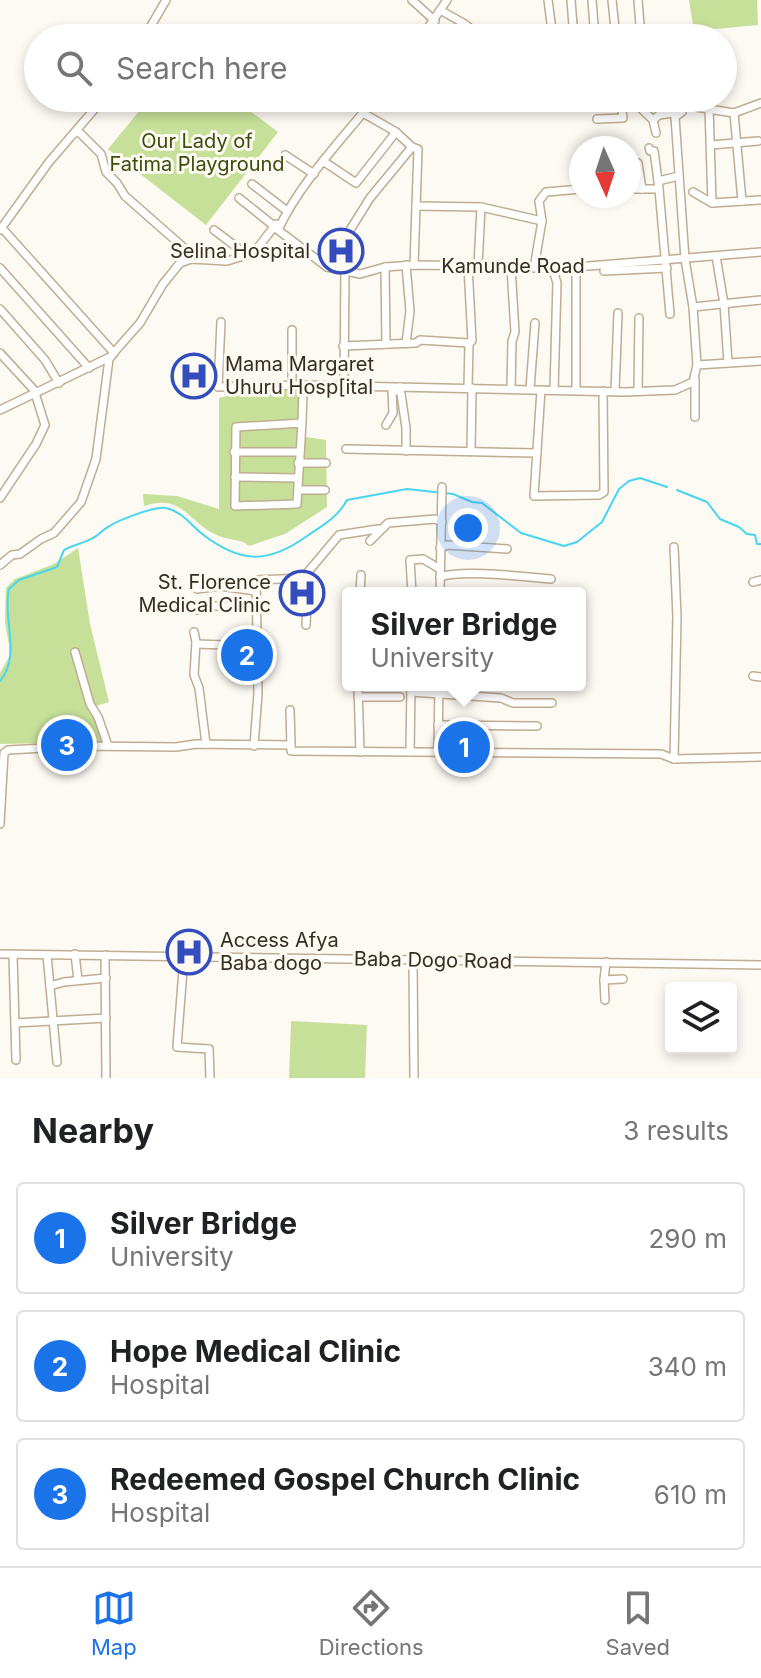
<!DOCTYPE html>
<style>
body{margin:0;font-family:Inter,sans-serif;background:#f2f2f2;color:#202124}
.controls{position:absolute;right:24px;bottom:24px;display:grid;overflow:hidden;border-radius:8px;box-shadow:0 4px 12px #0003}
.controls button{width:72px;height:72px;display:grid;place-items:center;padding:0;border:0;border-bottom:2px solid #e0e0e0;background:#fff;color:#202124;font:40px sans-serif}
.compass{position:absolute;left:569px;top:136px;width:72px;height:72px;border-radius:50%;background:#fff;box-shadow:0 4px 12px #0003;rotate:177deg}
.you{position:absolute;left:468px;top:528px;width:28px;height:28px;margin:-20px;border:6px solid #fff;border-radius:50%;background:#1a73e8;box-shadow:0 0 0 12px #1a73e833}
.badge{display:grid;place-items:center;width:52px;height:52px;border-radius:50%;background:#1a73e8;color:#fff;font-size:26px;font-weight:700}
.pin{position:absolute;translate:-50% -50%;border:4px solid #fff;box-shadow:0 2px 8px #0006}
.popup{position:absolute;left:342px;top:587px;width:244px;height:104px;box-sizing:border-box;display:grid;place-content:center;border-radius:8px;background:#fff;filter:drop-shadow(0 2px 6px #0005);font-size:26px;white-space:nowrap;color:#757577}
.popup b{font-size:30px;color:#202124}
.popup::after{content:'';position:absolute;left:50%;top:100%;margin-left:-16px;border:16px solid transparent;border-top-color:#fff}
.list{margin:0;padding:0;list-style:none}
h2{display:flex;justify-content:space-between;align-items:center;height:104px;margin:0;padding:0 32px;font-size:34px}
h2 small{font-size:26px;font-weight:400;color:#757577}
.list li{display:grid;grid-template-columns:52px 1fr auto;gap:24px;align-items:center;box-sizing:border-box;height:112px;margin:0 16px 16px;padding:0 16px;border:2px solid #e0e0e0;border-radius:8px}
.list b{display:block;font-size:30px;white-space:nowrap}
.list p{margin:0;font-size:26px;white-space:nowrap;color:#757577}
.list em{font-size:26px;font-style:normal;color:#757577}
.icon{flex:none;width:44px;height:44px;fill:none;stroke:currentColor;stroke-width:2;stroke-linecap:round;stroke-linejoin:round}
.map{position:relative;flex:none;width:761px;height:1078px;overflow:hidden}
.search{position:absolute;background:#fff;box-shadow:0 4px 12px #0003;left:24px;right:24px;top:24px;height:88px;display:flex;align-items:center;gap:20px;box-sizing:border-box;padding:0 28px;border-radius:44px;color:#757577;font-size:30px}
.sheet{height:488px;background:#fff}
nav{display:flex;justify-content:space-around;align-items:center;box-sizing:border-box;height:112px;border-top:2px solid #e0e0e0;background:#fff;font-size:22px;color:#757577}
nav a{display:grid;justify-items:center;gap:4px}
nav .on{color:#1a73e8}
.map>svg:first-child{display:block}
</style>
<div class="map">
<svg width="761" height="1078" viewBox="0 0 761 1078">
<rect width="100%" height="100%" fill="#fdf9f3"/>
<g fill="#c7e099">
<path d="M689,0H757L758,25L694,31Z"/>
<path d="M150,98H233L278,132L206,225L108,149Z"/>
<path d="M294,379L304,393L299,436L326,440L327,507L285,534L249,546C240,538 230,541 219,536C187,523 184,493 144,506L143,494L177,496L219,509V398Z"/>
<path d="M78,548L90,624L109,702L96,706L103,742L0,744V673L9,657V645L5,622L6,588L15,579L54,564Z"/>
<path d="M291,1021L367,1025L365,1078H289Z"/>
</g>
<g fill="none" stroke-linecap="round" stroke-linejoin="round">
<g stroke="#48d5ef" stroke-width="2">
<path d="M677,490L707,502L720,519L739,527L747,534L755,535L757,544H761"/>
<path d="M0,681C22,656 2,618 9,589L19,580L57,567L64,550C74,545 84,543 93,538C99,535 102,530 108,527C118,520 155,506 166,508C181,511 190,524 201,533C239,563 267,565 307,536C323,525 338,517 347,500L407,489L453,494L472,502L482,503L521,533L564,546L577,542L602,522L619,489L629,481L640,478L667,487"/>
</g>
<g stroke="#c0ac91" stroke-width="10">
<g id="minor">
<path d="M412,0L435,21"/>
<path d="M548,0L553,38"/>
<path d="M571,0L574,38"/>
<path d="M592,0L595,38"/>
<path d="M612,0L616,38"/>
<path d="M638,0L641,38"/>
<path d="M440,10L465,24L482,38"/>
<path d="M144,38L166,0"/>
<path d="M421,38L447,0"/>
<path d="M359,98L368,106"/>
<path d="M630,98L653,120L656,133"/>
<path d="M676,98L683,105L682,112L675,117L685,259L693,307L697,365"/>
<path d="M683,105L734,113L761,103"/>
<path d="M709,107L712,203"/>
<path d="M363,113L396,132L412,147L418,149L414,265"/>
<path d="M734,113L742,201"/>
<path d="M597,119L623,118L621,102L612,98"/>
<path d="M653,120L659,115L680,112"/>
<path d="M75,133L79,132L101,154L106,172L117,183L125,196L183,247L191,259"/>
<path d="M711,145L758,141"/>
<path d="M605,148V145"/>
<path d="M649,148L650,151H654L658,181"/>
<path d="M285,155L314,174"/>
<path d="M629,160L638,163L642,189"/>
<path d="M323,161L356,183L396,132"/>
<path d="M252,184L287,211"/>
<path d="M629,189H659L658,181L679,176"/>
<path d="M659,189L670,314"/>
<path d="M693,192L712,203L760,200"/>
<path d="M239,198L274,226"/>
<path d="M416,206L481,207L542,221"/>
<path d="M0,230L49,162L104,98"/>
<path d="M214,230L247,255"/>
<path d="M278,230L327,267L360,274L385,267L414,265L576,267L761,252"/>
<path d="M716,256L724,304L728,363"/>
<path d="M406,265L410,311L406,343"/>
<path d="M468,266L472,341L469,343L468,388"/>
<path d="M478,266L481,207"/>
<path d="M327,267L370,198L412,147"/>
<path d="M385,267L386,344"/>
<path d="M552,267L557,283L554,390"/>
<path d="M0,268L89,368"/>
<path d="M534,268L542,221L539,201L546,192L581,189"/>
<path d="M604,271L667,268"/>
<path d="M693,307L761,300"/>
<path d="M0,309L45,360L59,383"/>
<path d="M221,322L218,387L303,385"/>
<path d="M343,346L416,343L420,340L469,343"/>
<path d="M0,353L34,390L45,425L36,444L0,498"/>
<path d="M292,385V330"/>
<path d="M344,385L345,268"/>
<path d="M400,387L406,428V451"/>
<path d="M511,389L512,341L515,332L511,267"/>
<path d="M530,389L535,323"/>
<path d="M541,390L534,496L599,495L604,492L603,391"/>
<path d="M576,390V267"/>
<path d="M615,391L618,313"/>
<path d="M638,391L639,318"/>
<path d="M0,410L110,357L140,323L163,284L180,263L191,259L227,261L247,255L256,250L276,224L278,230C301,181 341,141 375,98"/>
<path d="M695,417V379"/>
<path d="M302,423L236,427L235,506L297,504C299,464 303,424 303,385L624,392L675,390L693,382L697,365L761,361"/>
<path d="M386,425L393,413L392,391H398"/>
<path d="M346,449L537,453"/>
<path d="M471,451L472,388"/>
<path d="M234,452H299"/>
<path d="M298,463H326"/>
<path d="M235,477L298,478"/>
<path d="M298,490H325"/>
<path d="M370,541L388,523L435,519L442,522"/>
<path d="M440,548L447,545L507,549"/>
<path d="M0,565L12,555L20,554L41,539L54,533L81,502L96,459L109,359L114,353L2,228"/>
<path d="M305,577L308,581L306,625"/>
<path d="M440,577C463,569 525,577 551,579"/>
<path d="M302,579L339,535L378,529"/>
<path d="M753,582L761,580"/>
<path d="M197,589L220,586L256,591"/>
<path d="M360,593L361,575"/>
<path d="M412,593L410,560L423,559L440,569"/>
<path d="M440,593L442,487"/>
<path d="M197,610L198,606H249L256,611"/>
<path d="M194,632L196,642L194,675L199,688L206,744"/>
<path d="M196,644L257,646"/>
<path d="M75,652L90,704L98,717L108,746"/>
<path d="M753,676L761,677"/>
<path d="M358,685L360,752"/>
<path d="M411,692L501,698L513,703H552"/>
<path d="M358,697H400"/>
<path d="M290,710L291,745"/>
<path d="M438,725L537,726"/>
<path d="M254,746L258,693L256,580L305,578"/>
<path d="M438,751L439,685"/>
<path d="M410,752L411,685"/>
<path d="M674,759L677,617L674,547"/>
<path d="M0,824L4,753L8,750L79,746L176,747L196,744L291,745V751L661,754L674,759L761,757"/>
<path d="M0,954L761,965"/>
<path d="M75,954L78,980"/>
<path d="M13,955L16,1060"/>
<path d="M47,955L57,1062"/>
<path d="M105,955L106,1078"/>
<path d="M184,957L177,1047L209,1049L210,1078"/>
<path d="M413,960L414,1078"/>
<path d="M606,962L604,980L623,979"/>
<path d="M604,980L605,1000"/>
<path d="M50,986L64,982L106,978"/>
<path d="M15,1023L106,1018"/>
</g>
</g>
<use href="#minor" stroke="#fff" stroke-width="7"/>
</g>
<defs>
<g id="hospital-ring" transform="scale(2.3)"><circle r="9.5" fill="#fdf9f3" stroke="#344dbe" stroke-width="1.5"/><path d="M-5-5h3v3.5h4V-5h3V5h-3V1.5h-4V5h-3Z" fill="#344dbe"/></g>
</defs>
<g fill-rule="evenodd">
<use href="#hospital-ring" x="341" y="251"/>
<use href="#hospital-ring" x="194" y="376"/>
<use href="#hospital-ring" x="302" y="593"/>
<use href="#hospital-ring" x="189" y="952"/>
</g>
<g text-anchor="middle" stroke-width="6" stroke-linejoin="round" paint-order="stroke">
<g font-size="20" fill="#3b4d0a" stroke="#fdf9f3">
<text x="197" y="148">Our Lady of<tspan x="197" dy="23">Fatima Playground</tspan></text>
</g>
<g font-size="20" fill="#352c22" stroke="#fdf9f3" text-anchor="end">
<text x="310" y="258">Selina Hospital</text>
<text x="225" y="371" text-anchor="start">Mama Margaret<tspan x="225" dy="23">Uhuru Hosp[ital</tspan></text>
<text x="271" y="589">St. Florence<tspan x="271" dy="23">Medical Clinic</tspan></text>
<text x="220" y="947" text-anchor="start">Access Afya<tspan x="220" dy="23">Baba dogo</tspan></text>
</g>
<g font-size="20" fill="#352c22" stroke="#fdf9f3">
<text x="513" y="273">Kamunde Road</text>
<text transform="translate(433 960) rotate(1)" y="7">Baba Dogo Road</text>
</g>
</g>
</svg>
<div class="controls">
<button><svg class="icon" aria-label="layers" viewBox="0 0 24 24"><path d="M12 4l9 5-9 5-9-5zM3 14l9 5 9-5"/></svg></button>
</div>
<svg class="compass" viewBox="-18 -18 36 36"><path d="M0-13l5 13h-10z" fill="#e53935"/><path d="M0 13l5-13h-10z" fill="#757577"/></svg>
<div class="you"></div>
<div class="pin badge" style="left:464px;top:747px">1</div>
<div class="popup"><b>Silver Bridge</b>University</div>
<div class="pin badge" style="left:247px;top:655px">2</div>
<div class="pin badge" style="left:67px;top:745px">3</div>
<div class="search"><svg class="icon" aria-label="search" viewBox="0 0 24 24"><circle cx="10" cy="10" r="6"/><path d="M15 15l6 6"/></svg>Search here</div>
</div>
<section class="sheet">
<h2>Nearby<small>3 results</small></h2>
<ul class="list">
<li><span class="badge">1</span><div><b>Silver Bridge</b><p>University</p></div><em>290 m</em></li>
<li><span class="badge">2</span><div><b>Hope Medical Clinic</b><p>Hospital</p></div><em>340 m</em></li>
<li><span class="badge">3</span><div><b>Redeemed Gospel Church Clinic</b><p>Hospital</p></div><em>610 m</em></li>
</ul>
</section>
<nav>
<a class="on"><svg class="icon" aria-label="map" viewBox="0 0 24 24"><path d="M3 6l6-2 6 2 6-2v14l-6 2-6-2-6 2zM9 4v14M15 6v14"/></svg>Map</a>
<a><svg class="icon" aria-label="directions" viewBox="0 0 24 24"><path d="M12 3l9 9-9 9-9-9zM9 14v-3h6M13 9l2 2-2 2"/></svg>Directions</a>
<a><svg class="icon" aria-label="saved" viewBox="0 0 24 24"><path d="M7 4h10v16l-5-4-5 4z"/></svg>Saved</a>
</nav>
